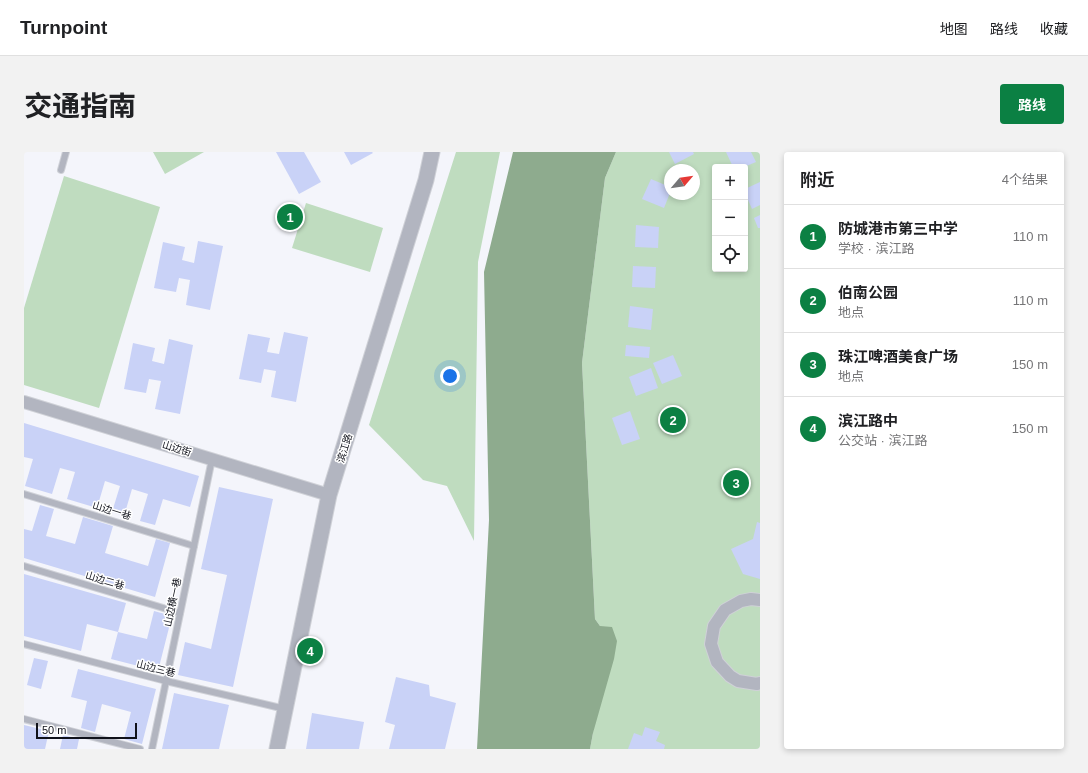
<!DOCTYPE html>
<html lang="zh">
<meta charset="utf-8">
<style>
body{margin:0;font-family:Helvetica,"Noto Sans SC",sans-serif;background:#f2f2f2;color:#202124}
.controls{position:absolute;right:12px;top:12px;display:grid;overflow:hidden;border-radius:4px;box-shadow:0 2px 6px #0003}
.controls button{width:36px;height:36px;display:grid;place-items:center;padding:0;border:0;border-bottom:1px solid #e0e0e0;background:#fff;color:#202124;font:20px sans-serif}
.compass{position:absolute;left:640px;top:12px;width:36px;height:36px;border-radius:50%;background:#fff;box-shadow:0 2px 6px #0003;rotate:61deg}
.scale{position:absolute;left:12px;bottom:10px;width:101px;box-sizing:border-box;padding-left:4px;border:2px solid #0f111a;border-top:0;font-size:11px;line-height:14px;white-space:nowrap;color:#0f111a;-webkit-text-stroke:3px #fff;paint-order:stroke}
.you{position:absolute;left:426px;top:224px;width:14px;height:14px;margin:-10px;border:3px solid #fff;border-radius:50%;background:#1a73e8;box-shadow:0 0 0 6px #1a73e833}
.badge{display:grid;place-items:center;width:26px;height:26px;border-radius:50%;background:#0b8043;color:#fff;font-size:13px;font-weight:700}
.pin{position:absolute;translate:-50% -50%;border:2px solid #fff;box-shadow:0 1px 4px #0006}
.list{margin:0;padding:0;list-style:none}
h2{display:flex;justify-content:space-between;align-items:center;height:52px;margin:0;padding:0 16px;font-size:17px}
h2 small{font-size:13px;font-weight:400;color:#757577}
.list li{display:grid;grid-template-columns:26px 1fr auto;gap:12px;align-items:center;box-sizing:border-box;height:64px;padding:0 16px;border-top:1px solid #e0e0e0}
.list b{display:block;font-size:15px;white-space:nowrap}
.list p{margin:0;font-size:13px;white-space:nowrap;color:#757577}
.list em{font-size:13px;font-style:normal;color:#757577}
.icon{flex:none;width:22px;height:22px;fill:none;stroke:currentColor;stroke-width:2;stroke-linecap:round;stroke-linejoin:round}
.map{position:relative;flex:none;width:736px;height:597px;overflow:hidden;border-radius:4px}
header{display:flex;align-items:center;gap:24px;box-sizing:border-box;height:56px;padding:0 20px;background:#fff;border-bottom:1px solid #e0e0e0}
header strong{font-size:19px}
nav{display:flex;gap:22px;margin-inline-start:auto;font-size:14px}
.intro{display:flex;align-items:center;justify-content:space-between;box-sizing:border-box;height:96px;padding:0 24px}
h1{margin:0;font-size:28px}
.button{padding:10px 18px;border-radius:4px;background:#0b8043;color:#fff;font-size:14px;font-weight:700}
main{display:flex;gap:24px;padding:0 24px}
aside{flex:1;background:#fff;border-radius:4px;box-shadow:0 2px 6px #0003}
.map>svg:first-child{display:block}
</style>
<header>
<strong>Turnpoint</strong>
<nav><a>地图</a><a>路线</a><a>收藏</a></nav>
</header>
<div class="intro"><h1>交通指南</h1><a class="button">路线</a></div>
<main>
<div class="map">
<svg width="736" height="597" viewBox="0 0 736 597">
<rect width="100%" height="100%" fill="#f4f5fb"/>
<g fill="#bfdcbf" fill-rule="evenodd">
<path d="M129,0H180L141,22Z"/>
<path d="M432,0H476L454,110L450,389L423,334L399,328L345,273Z"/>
<path d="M592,0H736V597H566L569,581L576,474L571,467L558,211L581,26ZM691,15H721V117H691ZM646,18H670V42H646Z"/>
<path d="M40,24L136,55L75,256L0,233V156Z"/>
<path d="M282,51L359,76L346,120L268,96Z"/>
</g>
<path fill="#8eab8e" d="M489,0H592L581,26L558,211L571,467L576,474L588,475L593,489L590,507L569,581L566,597H453L465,368L460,120Z"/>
<g fill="#c9d2f7">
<path d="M252,0H280L297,30L275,42Z"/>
<path d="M320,0H348L349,1L327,13Z"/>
<path d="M645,0H669L670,2L651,12Z"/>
<path d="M702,0H727L732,10L720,15H709Z"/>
<path d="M627,27L646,35V41L640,56L618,47Z"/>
<path d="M736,30V53L728,57L721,41V37Z"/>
<path d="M736,63V76H734L730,66Z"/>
<path d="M612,73L635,75L634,96L611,95Z"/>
<path d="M174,89L199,94L186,158L162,153L166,128L155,126L152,140L130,136L139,90L161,95L158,108L170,111Z"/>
<path d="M609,114L632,115L631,136L608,135Z"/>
<path d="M606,154L629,157L627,178L604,175Z"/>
<path d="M260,180L284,185L272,250L247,245L252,219L240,217L237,231L215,227L224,182L246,186L243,200L255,202Z"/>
<path d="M145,187L169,193L156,262L131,257L137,229L125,227L122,241L100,237L109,191L131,196L128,209L140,212Z"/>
<path d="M602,193L626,195L625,206L601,204Z"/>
<path d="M649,203L658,224L638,232L629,211Z"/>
<path d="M627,216L634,236L612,244L605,225Z"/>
<path d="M606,259L616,287L598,293L588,266Z"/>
<path d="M0,271L175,324L166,355L139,347L131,373L116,369L124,342L108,337L100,364L88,360L96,334L81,329L73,356L43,347L51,320L36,316L28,342L1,334L9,307L0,305Z"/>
<path d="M195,335L249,347L209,535L154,523L161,490L187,497L203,423L177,417Z"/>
<path d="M16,353L30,357L22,384L37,388L51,392L59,365L89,374L81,401L124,414L132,387L146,391L131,445L0,406V377L8,379Z"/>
<path d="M733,370L736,371V427L719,422L707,397L729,387Z"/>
<path d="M0,422L102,451L94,480L63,472L57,499L0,484Z"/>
<path d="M130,459L148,464L134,519L87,507L94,480L123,487Z"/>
<path d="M10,506L24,509L17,537L3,533Z"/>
<path d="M54,517L132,537L118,592L100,587L107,560L78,552L71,580L57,576L63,549L47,545Z"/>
<path d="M372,525L405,533L406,544L432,551L421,597H365L371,573L361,570Z"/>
<path d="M150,541L205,553L195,597H138Z"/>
<path d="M288,561L340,570L335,597H282Z"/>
<path d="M0,573L25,579L21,597H0Z"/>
<path d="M621,575L636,580L632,589L641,593L640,597H604L610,581L618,584Z"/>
<path d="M39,583L55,587L53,597H36Z"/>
</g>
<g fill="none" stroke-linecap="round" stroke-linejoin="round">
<g stroke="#cfd1d7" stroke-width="8">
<g id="service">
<path d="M37,18L42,0"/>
<path d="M0,342L170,394"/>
<path d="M0,414L156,461"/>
<path d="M0,492L142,529L261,557"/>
<path d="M0,567L116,597"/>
<path d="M128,597L188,307"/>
</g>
</g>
<g stroke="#cfd1d7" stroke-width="14">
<g id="minor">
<path d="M0,250L305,343"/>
<path d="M736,448L727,447L717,449L701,458L690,474L687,492L693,510L706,524L714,529L733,532L736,531"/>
</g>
</g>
<g stroke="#cfd1d7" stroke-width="17">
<path id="tertiary" d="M253,597L305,343L402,28L408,0"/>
</g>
<use href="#service" stroke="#b2b5c0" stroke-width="6"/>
<use href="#minor" stroke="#b2b5c0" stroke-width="12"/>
<use href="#tertiary" stroke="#b2b5c0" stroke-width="15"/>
</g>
<g text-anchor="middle" stroke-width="3" stroke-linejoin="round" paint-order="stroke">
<g font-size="10" fill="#0f111a" stroke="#fff">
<text transform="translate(153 296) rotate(17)" y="4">山边街</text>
<text transform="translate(320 296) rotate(-73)" y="4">滨江路</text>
<text transform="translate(88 358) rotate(17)" y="4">山边一巷</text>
<text transform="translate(81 428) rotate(17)" y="4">山边二巷</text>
<text transform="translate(148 450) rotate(-78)" y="4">山边横一巷</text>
<text transform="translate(132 516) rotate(14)" y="4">山边三巷</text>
</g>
</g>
</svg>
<div class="controls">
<button>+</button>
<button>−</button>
<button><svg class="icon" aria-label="locate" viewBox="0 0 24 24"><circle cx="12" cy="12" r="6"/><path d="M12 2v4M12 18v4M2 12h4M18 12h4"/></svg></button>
</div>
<svg class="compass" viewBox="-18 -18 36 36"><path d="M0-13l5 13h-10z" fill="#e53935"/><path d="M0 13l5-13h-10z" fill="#757577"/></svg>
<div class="scale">50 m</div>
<div class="you"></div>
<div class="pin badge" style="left:266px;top:65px">1</div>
<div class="pin badge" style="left:649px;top:268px">2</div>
<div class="pin badge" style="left:712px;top:331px">3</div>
<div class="pin badge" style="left:286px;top:499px">4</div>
</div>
<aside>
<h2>附近<small>4个结果</small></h2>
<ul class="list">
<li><span class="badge">1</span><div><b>防城港市第三中学</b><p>学校 · 滨江路</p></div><em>110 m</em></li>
<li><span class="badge">2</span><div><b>伯南公园</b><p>地点</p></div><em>110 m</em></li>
<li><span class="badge">3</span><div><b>珠江啤酒美食广场</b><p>地点</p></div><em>150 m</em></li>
<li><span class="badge">4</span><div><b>滨江路中</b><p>公交站 · 滨江路</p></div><em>150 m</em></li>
</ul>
</aside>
</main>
